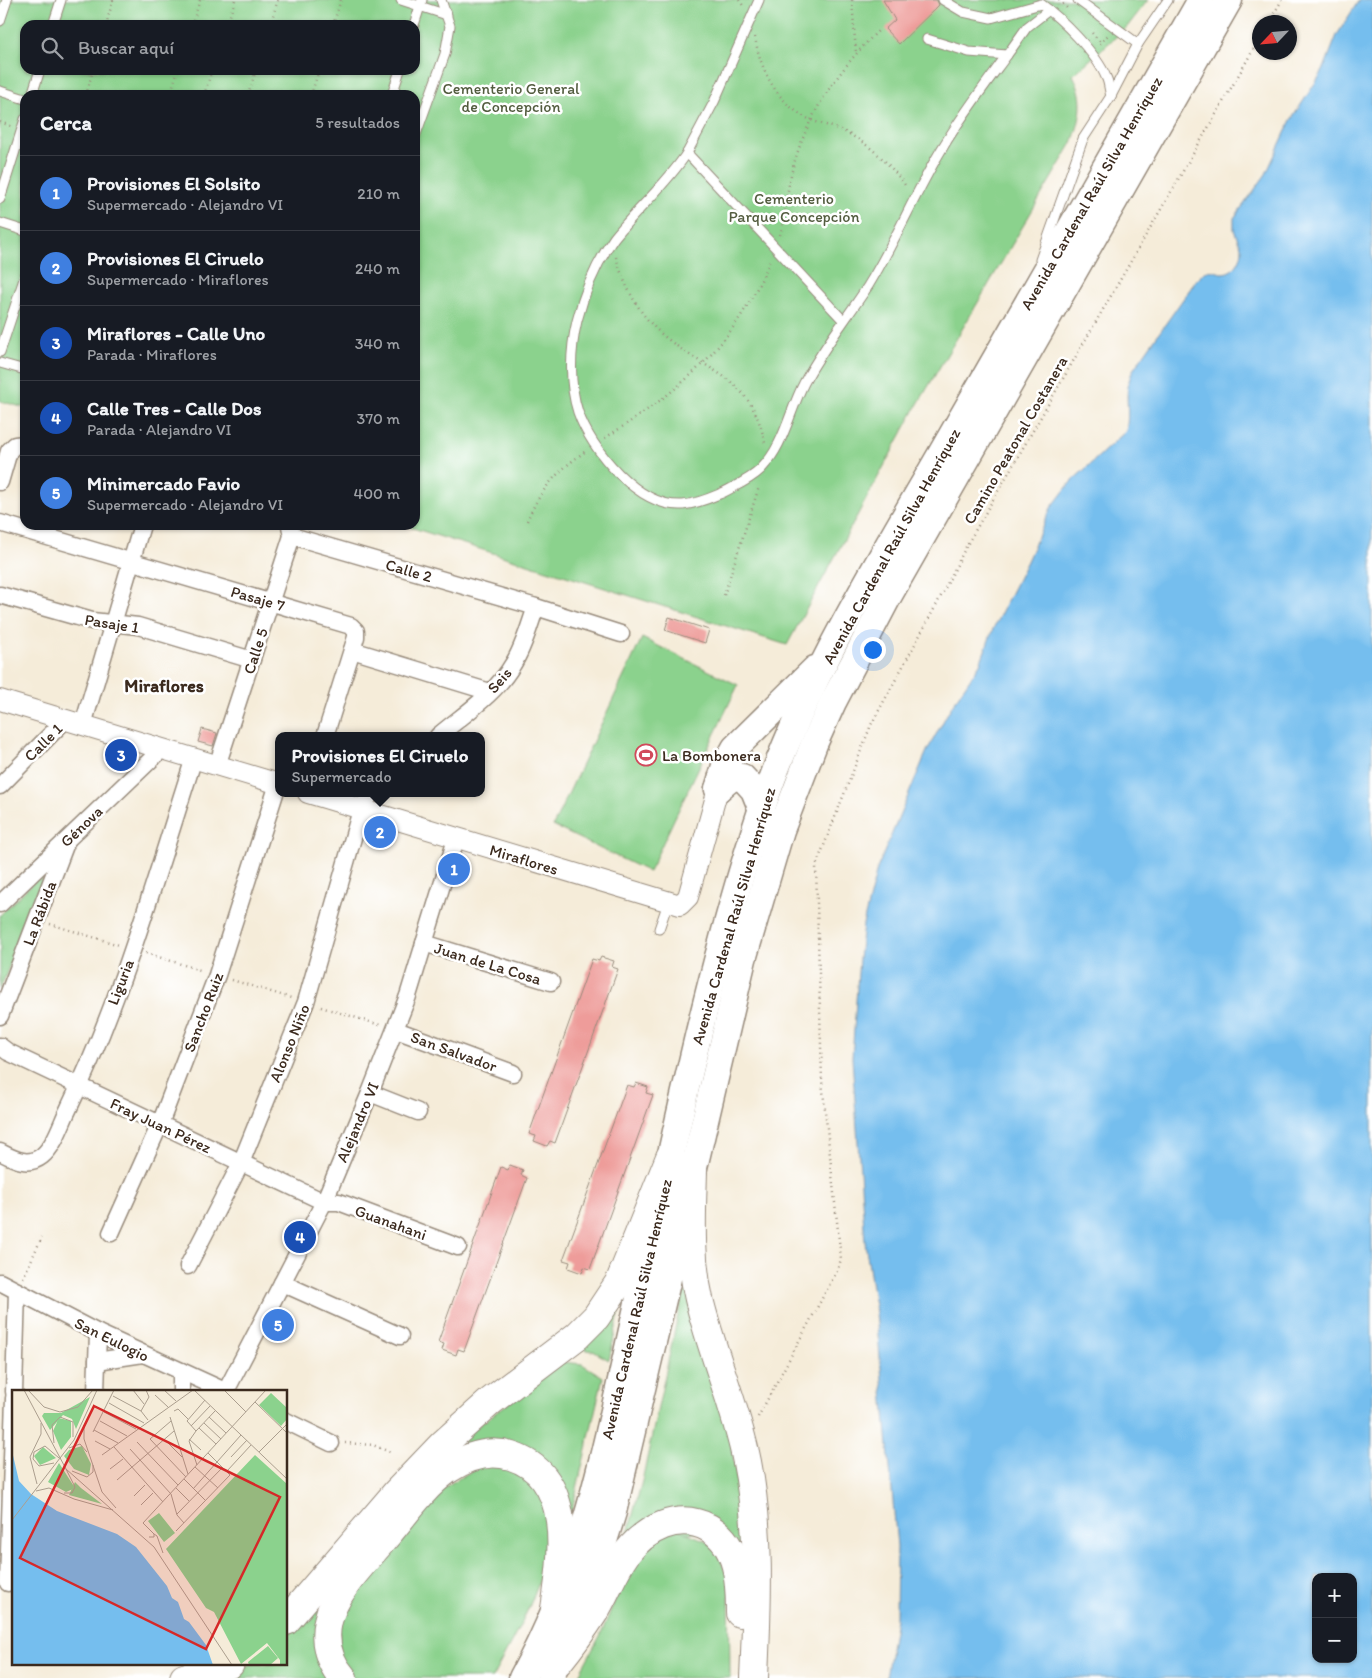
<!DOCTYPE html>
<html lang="es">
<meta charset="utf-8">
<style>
body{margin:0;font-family:Itim,sans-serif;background:#242831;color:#f1f3f6}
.controls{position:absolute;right:15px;bottom:15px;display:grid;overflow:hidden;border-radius:10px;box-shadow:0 1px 4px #0004}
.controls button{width:45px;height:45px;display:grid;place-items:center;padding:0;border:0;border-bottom:1px solid #363941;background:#171b24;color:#f1f3f6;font:25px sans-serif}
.compass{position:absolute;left:1252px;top:15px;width:45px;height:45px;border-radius:50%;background:#171b24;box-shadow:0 1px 4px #0004;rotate:244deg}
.you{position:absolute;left:872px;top:649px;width:18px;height:18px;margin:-12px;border:4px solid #fff;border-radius:50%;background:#1a73e8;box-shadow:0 0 0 8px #1a73e833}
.badge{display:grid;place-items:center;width:32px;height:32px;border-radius:50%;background:#db2777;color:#fff;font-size:16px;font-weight:700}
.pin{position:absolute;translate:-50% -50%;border:2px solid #fff;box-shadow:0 1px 5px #0006}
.popup{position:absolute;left:275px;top:732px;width:210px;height:65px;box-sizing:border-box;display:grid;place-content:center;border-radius:10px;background:#171b24;filter:drop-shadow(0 1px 4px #0005);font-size:16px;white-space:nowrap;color:#9ea1a6}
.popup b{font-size:19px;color:#f1f3f6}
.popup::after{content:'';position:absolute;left:50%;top:100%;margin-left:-10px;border:10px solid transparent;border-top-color:#171b24}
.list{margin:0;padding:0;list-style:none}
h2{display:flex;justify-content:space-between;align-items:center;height:65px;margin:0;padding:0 20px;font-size:21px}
h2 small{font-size:16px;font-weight:400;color:#9ea1a6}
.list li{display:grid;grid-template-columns:32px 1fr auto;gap:15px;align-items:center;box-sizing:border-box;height:75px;padding:0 20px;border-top:1px solid #363941}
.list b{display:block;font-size:19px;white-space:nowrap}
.list p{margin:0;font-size:16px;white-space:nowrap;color:#9ea1a6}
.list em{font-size:16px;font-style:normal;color:#9ea1a6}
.icon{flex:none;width:28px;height:28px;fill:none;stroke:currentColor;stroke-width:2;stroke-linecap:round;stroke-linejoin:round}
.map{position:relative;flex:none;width:1372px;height:1678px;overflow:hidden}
.search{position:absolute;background:#171b24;box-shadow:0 1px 4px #0004;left:20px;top:20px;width:400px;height:55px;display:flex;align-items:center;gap:12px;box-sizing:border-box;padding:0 18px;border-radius:15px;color:#9ea1a6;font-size:19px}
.panel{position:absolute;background:#171b24;box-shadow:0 1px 4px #0004;left:20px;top:90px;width:400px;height:440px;border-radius:15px}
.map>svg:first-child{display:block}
</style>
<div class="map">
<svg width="1372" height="1678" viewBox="0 0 1372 1678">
<rect width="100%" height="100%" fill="#fff"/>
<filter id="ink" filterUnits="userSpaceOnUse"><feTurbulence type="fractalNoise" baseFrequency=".02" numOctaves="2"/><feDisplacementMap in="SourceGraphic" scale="10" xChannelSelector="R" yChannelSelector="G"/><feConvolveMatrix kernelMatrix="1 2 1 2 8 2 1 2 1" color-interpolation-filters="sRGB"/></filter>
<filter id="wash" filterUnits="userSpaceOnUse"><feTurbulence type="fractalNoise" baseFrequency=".0096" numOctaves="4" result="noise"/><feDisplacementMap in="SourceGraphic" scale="20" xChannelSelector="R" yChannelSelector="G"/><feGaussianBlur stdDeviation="1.12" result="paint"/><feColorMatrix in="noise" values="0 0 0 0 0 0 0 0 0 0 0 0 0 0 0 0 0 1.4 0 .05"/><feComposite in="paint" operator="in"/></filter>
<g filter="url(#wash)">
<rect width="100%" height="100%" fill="#f5ecd9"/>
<g fill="#8bd28d" stroke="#637e56" fill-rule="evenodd">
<path d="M0,0H1148L1127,27L1073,75C1086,99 1081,119 1072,143L915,409L787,645L403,525H415V95H25V408L0,401ZM25,25H415V70H25Z"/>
<path d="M642,638L738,685L649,872L553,826Z"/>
<path d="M47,869L0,990V915Z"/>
<path d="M687,1274L727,1418L749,1558L716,1527L624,1547L642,1481Z"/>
<path d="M622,1300L609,1360L593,1351L578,1348Z"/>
<path d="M563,1362L582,1364L603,1377L571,1514L552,1473L439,1460L458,1441Z"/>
<path d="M490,1460L537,1483C541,1497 550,1514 550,1528C550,1578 515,1635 492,1678H352L338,1660L340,1611L436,1492Z"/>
<path d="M675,1528L714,1544L729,1580L730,1678H577L601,1634L634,1554Z"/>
<path d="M332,1583V1678H220L251,1664H286V1635Z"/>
</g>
<path fill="#75beee" stroke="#587486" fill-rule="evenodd" d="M1359,0H1372V1678H886L896,1619L897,1546L876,1313L865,1242L852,1058L859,959L863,924L877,869L927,751L951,707L980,664L993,629L1027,561L1051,508L1071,482L1126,431C1131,407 1122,394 1133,370L1195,282C1198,278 1202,273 1207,271C1213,269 1218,273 1223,273C1235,272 1242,260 1242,249L1234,230V218L1266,174L1291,120L1323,71L1337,35ZM1316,1577H1353V1659H1316Z"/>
<g id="blocks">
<g fill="#ee9c9a">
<path d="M883,0H937L939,5L899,44L885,29L895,20Z"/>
<path d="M669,617L709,630L705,643L665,630Z"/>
<path d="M202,729L217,733L213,746L198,742Z"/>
<path d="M601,957L614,961L612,967L618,969L555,1143L550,1141L547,1146L534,1141L536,1136L529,1134L592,959L599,961Z"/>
<path d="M636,1083L648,1087L646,1093L653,1095L590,1269L584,1267L582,1273L568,1268L570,1262L563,1260L627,1085L634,1087Z"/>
<path d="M510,1165L523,1170L521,1175L527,1178L464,1351L458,1349L456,1355L442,1350L444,1344L438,1342L501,1167L508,1170Z"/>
<path d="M277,1321L287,1326L280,1340L270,1335Z"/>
</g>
</g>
</g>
<g filter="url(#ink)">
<use href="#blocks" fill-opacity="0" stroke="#988b7c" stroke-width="1"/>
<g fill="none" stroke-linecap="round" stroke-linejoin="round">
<g stroke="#988b7c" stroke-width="11">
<g id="service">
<path d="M401,0L447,15"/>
<path d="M759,0L714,102L687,153L843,320"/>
<path d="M943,0L963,12L991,18L1041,4C1062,19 1096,53 1106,77C1109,82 1109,90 1111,96"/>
<path d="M1078,0L1138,44"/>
<path d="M0,21L7,0"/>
<path d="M53,25L61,0"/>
<path d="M414,25L422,0"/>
<path d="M927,39L969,52L1007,55L1027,27L1049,10"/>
<path d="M0,91L25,99"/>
<path d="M32,95L40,70"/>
<path d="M392,95L400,70"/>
<path d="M415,137L445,54L450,26L441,0"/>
<path d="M687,153C666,185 637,209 614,238C597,262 584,293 577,321C570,350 569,384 578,412C591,450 639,508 683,505C697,504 710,498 722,493C735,486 750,480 761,469C784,446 789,412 804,383C822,349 847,318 868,286C896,241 915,192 943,147C962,115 985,85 1007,55"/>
<path d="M0,199L25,119"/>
<path d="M0,223L25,231"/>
<path d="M1040,260L1083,139L1111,96L1138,44L1168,0"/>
<path d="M0,352L25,276"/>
<path d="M0,363L25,370"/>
<path d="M659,929L668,903"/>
</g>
</g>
<g stroke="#988b7c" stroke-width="19">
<g id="minor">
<path d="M0,482L9,451L15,445L25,444"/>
<path d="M0,523L351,626L356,631V637L325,736"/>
<path d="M292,536L536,607L621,634"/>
<path d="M0,595L92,621L138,626L252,660"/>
<path d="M352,650L490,692"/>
<path d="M83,725L142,525"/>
<path d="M438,736C464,714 496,694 513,664C524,647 529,626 536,607"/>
<path d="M217,766L292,536L290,526"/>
<path d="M0,786L65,720"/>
<path d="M0,904L162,749"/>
<path d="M424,943L551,982"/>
<path d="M0,1016L66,843"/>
<path d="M396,1030L513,1073"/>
<path d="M0,1046L8,1052L324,1202H339L458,1247"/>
<path d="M370,1093L418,1112"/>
<path d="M0,1152C14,1159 28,1167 42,1156C55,1145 61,1124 68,1110C122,998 156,876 194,758"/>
<path d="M111,1233L160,1124L217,975L278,784"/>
<path d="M188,1266L241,1163L306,1002L361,810L371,793"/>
<path d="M0,1282L98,1333L227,1392"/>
<path d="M282,1283L400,1336"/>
<path d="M97,1361L143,1354"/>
<path d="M226,1391L324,1202L370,1093L408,996L456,839"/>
<path d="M14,1392L17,1291"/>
<path d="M96,1392L98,1333"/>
<path d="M181,1392V1371"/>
<path d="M286,1421L331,1443"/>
<path d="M8,1583L14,1398"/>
</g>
</g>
<g stroke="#988b7c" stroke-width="22">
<g id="tertiary">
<path d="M0,700L279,784"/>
<path d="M308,793L680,905L688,897L718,789"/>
</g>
</g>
<g stroke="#988b7c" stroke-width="29">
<g id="primary">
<path d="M718,789L725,766L735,748L815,669"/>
<path d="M718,789L731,778L742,777L754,790L762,810"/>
<path d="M522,1678C585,1565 608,1437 636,1312C674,1142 708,970 763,805C804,683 877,565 941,454C1028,302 1115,152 1201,0"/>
<path d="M550,1678L587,1595L613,1512L743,959L781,830L814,744L833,702L889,595L1229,0"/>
</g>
</g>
<g stroke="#988b7c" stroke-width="30">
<g id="trunk">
<path d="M693,1170C692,1213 689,1257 699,1299C712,1354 736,1406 747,1462C761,1533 757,1606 754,1678"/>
<path d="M286,1621L396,1493L443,1444L491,1401L577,1336L596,1317L620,1281L670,1157"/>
<path d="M559,1661C572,1645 584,1628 595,1611C606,1593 613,1572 626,1554C645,1529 678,1511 709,1528C739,1545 740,1582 740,1613"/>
<path d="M184,1678L230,1664"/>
<path d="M343,1678C329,1662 323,1642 328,1621C335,1590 363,1564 383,1540C403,1517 422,1488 447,1470C466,1457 488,1449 511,1456C575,1476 563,1557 555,1609"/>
</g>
</g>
<g stroke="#988b7c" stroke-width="2.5" stroke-dasharray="1 4" stroke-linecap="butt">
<path d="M739,0L744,7"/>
<path d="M852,0L856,53"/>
<path d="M1059,0L1069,10"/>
<path d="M1269,22L1282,0"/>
<path d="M106,25L113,0"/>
<path d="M192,25L200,0"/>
<path d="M227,25L235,0"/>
<path d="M270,25L278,0"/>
<path d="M333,25L341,0"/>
<path d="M1092,33L1101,43"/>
<path d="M755,37C760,71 779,106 811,120C823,125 836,127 847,133C872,146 891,165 907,188"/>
<path d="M1100,44L1108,35"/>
<path d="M86,95L93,70"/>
<path d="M170,95L178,70"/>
<path d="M204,95L212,70"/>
<path d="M248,95L256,70"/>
<path d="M311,95L319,70"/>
<path d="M0,122L11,126"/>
<path d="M780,235C786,216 786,195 791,175C805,117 837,71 879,30"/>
<path d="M616,257C625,289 642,320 669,340C714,376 751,377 765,443"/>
<path d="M605,438C685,387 732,348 771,259"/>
<path d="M527,521C540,490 558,470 586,451"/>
<path d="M724,595L759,487"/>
<path d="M50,924L119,945"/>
<path d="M146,953L203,971"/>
<path d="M232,980L291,998"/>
<path d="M321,1007L380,1025"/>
<path d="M23,1278L42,1237"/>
<path d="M758,1417L838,1269L841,1259L822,1081L816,866L871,725L939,600L968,543L1260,38"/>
<path d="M345,1443L373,1445L392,1453"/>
</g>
<use href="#service" stroke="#fff" stroke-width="9"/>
<use href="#minor" stroke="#fff" stroke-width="16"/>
<use href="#tertiary" stroke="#fff" stroke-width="20"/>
<use href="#primary" stroke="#fff" stroke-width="26"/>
<use href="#trunk" stroke="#fff" stroke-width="28"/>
</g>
</g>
<defs>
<g id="stadium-ring" transform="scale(1.125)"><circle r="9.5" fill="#fff" stroke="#d1495b" stroke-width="1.5"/><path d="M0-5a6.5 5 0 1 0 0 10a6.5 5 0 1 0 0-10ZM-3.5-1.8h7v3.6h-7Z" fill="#d1495b"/></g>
</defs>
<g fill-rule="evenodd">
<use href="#stadium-ring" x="646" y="755"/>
</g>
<g text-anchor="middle" stroke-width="5" stroke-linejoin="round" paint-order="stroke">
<g font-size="16" fill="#535c3f" stroke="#fff">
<text x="511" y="94">Cementerio General<tspan x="511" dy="18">de Concepción</tspan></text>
<text x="794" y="204">Cementerio<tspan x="794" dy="18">Parque Concepción</tspan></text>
</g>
<g font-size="16" fill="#3b2a1e" stroke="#fff">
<text transform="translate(1091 193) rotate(-60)" y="6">Avenida Cardenal Raúl Silva Henríquez</text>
<text transform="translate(1015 440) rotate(-60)" y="6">Camino Peatonal Costanera</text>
<text transform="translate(891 546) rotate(-61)" y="6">Avenida Cardenal Raúl Silva Henríquez</text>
<text transform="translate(409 570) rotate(16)" y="6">Calle 2</text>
<text transform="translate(258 598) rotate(16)" y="6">Pasaje 7</text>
<text transform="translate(112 623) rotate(9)" y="6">Pasaje 1</text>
<text transform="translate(255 651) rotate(-72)" y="6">Calle 5</text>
<text transform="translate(499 680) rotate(-49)" y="6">Seis</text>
<text transform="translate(43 742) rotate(-45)" y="6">Calle 1</text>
<text transform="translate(81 826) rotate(-44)" y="6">Génova</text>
<text transform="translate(524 859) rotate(17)" y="6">Miraflores</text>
<text transform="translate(39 913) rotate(-69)" y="6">La Rábida</text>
<text transform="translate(733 916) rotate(-74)" y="6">Avenida Cardenal Raúl Silva Henríquez</text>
<text transform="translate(488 963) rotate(17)" y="6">Juan de La Cosa</text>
<text transform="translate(120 982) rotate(-69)" y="6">Liguria</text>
<text transform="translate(203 1012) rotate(-69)" y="6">Sancho Ruiz</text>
<text transform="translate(289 1043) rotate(-68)" y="6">Alonso Niño</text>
<text transform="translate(454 1051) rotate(20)" y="6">San Salvador</text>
<text transform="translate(357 1122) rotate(-67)" y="6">Alejandro VI</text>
<text transform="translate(161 1125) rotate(25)" y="6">Fray Juan Pérez</text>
<text transform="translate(391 1222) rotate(20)" y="6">Guanahani</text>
<text transform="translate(636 1309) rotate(-77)" y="6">Avenida Cardenal Raúl Silva Henríquez</text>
<text transform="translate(112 1339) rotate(26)" y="6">San Eulogio</text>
</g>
<g font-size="16" fill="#3b2a1e" stroke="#fff" text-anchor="start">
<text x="662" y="761">La Bombonera</text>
</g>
<g font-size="18" font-weight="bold" fill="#3b2a1e" stroke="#fff">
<text x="164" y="692">Miraflores</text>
</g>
</g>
<g transform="translate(12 1390)">
<rect width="275" height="275" fill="#f5ecd9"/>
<path d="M259,3L275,18V29L269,36L247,15ZM78,7L64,39L60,29L51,25L38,40L30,26L32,23H49ZM47,28L59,31V47L49,60L41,41ZM70,56L79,74L77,85L62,79L52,66L57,60ZM31,57L44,68L28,75L22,66ZM243,65L275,94V275H268V270L255,253L229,274L202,222L194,218L154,159ZM47,73L63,98L54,102L36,92ZM63,92L69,98L90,114L57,105ZM147,123L163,143L152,152L136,131ZM256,256L266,268L258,275H237L236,272Z" fill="#8bd28d"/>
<path d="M0,61L7,91L19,104L45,121L105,144L124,157L155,196L160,208L166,212L172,229L177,232L194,255L201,275H0Z" fill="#75beee"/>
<path fill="none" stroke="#ab9e8e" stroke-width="1" d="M12,0L54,79L142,157L220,275M16,0L32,17L48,22L66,17L81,0M121,0L132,14M152,0L164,11M182,0L275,89M212,0L234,22M143,5L156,17M101,6L129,21L136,30M243,12L275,43M97,13L132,33M129,21L137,7L134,0M162,21L166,19L176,29M92,22L124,39M158,27L176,84M197,27L214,43M88,31L115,46M159,31L138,49L174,87M192,33L209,49M72,35V49L90,102L104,118M179,36L198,16M187,38L204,54M82,40L106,53M184,41L203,21M81,42L102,0M177,49L189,60M153,50L170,67M83,51L98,59M125,52L166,95M42,53L40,35L48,27L61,32V47M102,57L151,112M57,58L68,54L75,62M118,59L159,104L165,125L172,133M247,62L275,34M90,65L181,0M219,67L235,50M42,73L27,76L21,69L22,62L33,56L47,68M185,75L177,51L184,41L175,31L193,10M183,77L206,98M98,79L111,69M60,81L75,87L81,82V75M215,81L239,55M172,89L193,110M105,90L162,41M25,94L18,67L29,44V33M164,98L177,111M181,99L229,45M24,101L37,98L62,109L101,120M52,103H60L63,97L54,79M122,106L133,95M129,115L141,103M165,124L211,77M0,130L62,50L85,0M164,141L218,85L196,63M142,144L131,133L254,0M137,147H142V144L145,146L151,163"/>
<path fill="#d62828" fill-opacity="0.15" stroke="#d62828" stroke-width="2.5" d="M82,16L268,107L194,259L8,168Z"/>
<rect width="275" height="275" fill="none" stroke="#3b2a1e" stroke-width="2.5"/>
</g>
</svg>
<div class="controls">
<button>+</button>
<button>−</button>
</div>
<svg class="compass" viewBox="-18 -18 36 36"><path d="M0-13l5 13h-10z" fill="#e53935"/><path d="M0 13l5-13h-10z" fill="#9ea1a6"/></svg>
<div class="you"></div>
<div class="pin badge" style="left:454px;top:869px;background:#3f7fe0">1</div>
<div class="pin badge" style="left:380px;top:832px;background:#3f7fe0">2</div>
<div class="popup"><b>Provisiones El Ciruelo</b>Supermercado</div>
<div class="pin badge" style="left:121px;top:755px;background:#1a4fb4">3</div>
<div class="pin badge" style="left:300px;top:1237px;background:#1a4fb4">4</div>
<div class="pin badge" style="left:278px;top:1325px;background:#3f7fe0">5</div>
<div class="search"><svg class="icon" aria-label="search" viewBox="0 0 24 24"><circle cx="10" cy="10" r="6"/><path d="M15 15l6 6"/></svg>Buscar aquí</div>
<section class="panel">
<h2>Cerca<small>5 resultados</small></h2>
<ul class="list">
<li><span class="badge" style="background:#3f7fe0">1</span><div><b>Provisiones El Solsito</b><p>Supermercado · Alejandro VI</p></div><em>210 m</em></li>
<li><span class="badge" style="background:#3f7fe0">2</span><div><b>Provisiones El Ciruelo</b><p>Supermercado · Miraflores</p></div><em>240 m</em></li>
<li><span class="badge" style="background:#1a4fb4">3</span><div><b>Miraflores - Calle Uno</b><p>Parada · Miraflores</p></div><em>340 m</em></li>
<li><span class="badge" style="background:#1a4fb4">4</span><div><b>Calle Tres - Calle Dos</b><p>Parada · Alejandro VI</p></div><em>370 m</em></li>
<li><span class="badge" style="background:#3f7fe0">5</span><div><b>Minimercado Favio</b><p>Supermercado · Alejandro VI</p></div><em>400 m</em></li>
</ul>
</section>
</div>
